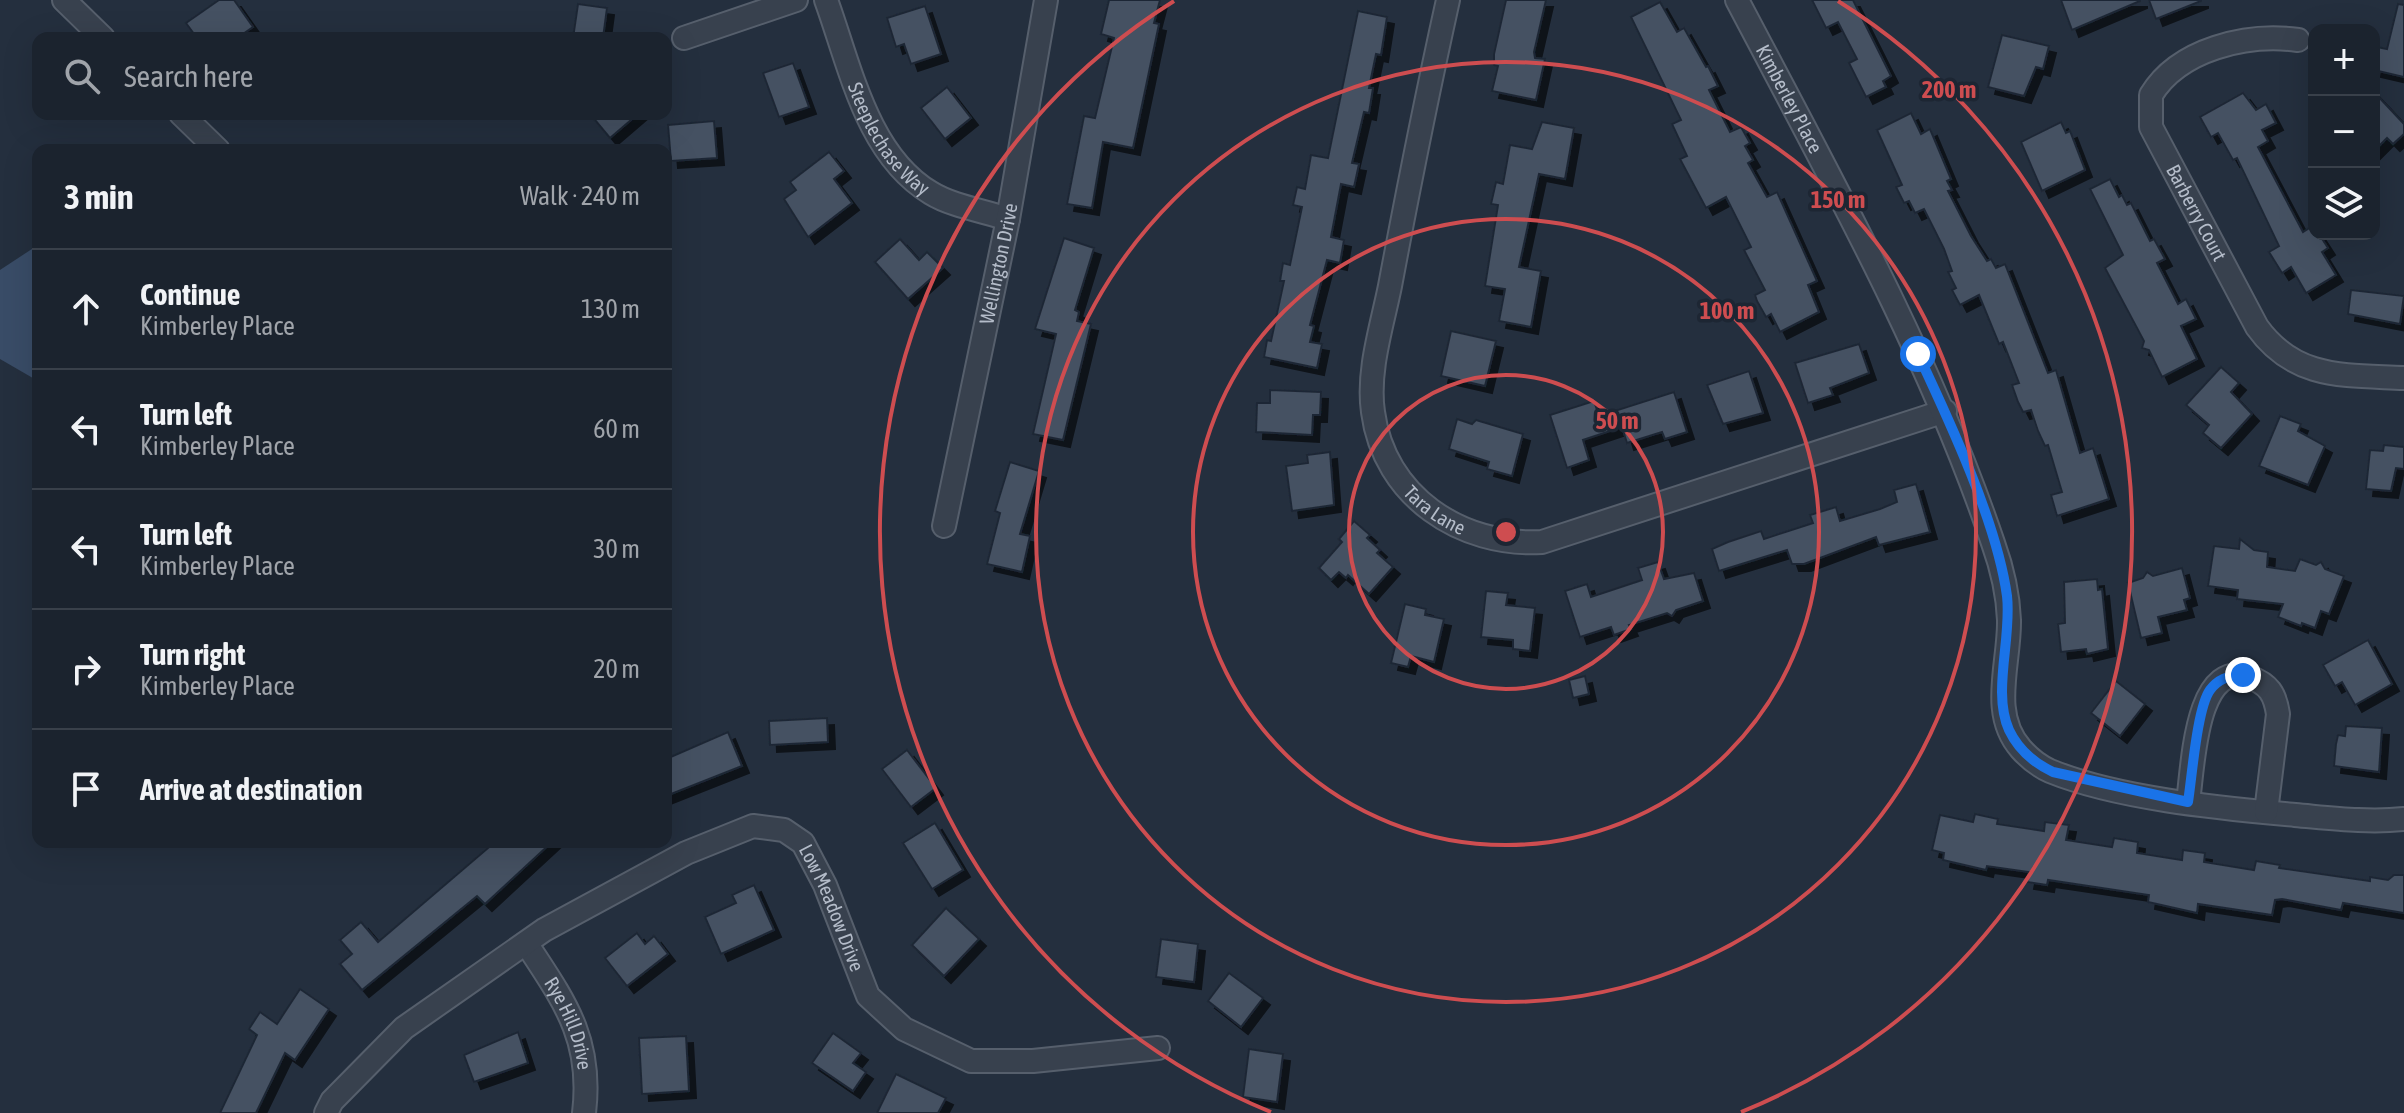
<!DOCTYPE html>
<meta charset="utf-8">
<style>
body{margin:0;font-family:"Asap Condensed",sans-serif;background:#242b36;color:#f1f3f6}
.controls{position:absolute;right:24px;top:24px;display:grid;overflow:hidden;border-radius:16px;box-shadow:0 8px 32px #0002}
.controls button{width:72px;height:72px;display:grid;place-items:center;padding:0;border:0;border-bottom:2px solid #39404a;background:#1b232e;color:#f1f3f6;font:40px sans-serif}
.stop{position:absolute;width:24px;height:24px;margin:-18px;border:6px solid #1a73e8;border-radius:50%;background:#fff}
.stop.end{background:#1a73e8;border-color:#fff;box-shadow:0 2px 8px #0008}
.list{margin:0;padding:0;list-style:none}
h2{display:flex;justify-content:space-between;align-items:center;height:104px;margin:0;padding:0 32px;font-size:34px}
h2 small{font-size:26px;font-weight:400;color:#a0a4aa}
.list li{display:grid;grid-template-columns:52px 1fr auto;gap:24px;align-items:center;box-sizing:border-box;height:120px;padding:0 32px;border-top:2px solid #39404a}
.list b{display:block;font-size:30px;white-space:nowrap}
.list p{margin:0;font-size:26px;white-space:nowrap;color:#a0a4aa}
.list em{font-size:26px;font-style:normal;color:#a0a4aa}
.icon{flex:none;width:44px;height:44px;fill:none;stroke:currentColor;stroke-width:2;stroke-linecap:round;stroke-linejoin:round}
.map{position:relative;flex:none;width:2404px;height:1113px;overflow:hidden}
.search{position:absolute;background:#1b232e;box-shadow:0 8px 32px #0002;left:32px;top:32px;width:640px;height:88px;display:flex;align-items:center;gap:20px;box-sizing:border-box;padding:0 28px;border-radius:16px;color:#a0a4aa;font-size:30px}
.panel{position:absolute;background:#1b232e;box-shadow:0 8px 32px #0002;left:32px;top:144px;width:640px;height:704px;border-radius:16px}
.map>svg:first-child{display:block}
</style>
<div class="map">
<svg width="2404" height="1113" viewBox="0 0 2404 1113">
<defs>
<filter id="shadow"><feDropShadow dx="7" dy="7" stdDeviation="0" flood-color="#0009"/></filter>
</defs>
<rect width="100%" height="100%" fill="#242f3e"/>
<path fill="#394c67" d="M38,245V381L0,359V270Z"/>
<g fill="#455162" stroke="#1f2835" stroke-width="2" filter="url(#shadow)">
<path d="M219,0H234L253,27L237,38H197L186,23Z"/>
<path d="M1109,0H1160L1154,23L1159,24L1133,148L1103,142L1092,208L1067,204L1084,116L1095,118L1114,38L1101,34Z"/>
<path d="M1506,0H1546L1534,52L1535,58L1545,59L1536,100L1492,91L1498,66L1494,65V54Z"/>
<path d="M1812,0H1853L1891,76L1883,81L1886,87L1866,97L1849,63L1857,59L1838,22L1826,28Z"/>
<path d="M2061,0H2140V1L2072,30Z"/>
<path d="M2149,0H2201V1L2156,19Z"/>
<path d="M1660,2L1677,32L1684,28L1706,67L1708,66L1718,86L1709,90L1730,132L1741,127L1750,143L1745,146L1753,160L1748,163L1767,197L1777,192L1817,281L1808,285L1819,312L1780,332L1771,314L1766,317L1757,301L1755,295L1765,290L1744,250L1751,247L1726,197L1706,208L1680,159L1687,156L1672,124L1681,120L1631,17Z"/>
<path d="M578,4L607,8L603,38H573Z"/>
<path d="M2398,4L2404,5V77L2374,70L2377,47L2387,49Z"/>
<path d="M925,6L941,54L911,64L904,44L896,47L887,18Z"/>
<path d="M1358,11L1387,17L1381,55L1376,54L1369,88H1373L1369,113L1364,112L1352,163L1359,164L1354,187L1341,184L1331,237L1344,240L1340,263L1327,260L1310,325L1314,326L1310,342L1322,344L1317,368L1264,357L1267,340L1271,341L1284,281H1280L1283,263L1290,265L1302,207L1293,205L1297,187L1305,189L1311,155L1328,158Z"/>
<path d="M2002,35L2049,46L2043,69L2036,67L2024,96L1988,87Z"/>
<path d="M793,63L809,107L779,117L763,73Z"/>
<path d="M947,87L971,118L945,139L921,108Z"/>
<path d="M2374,92L2404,124V134L2393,144L2387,138L2374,151Z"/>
<path d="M2243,93L2256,110L2266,104L2276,123L2262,130L2268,141L2258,147L2303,232L2314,225V234H2319L2328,248L2322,252L2336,275L2306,293L2291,267L2282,273L2269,252L2279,246L2237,158L2233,160L2218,133L2211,137L2200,117Z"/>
<path d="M1911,113L1921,134L1930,129L1951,179L1947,181L1952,190L1948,191L1971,236L1987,261L1991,259L1996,268L2005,264L2048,373L2056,370L2080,453L2093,448L2109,499L2057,516L2051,495L2062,492L2048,445L2045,446L2038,431L2031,410L2023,412L2018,402L2012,385L2019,383L2003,342L1999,344L1979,295L1960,305L1952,290L1956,288L1948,272L1952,271L1944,249L1924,209L1915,213L1909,201L1904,203L1896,187L1902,185L1877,130Z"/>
<path d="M590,114H638L610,138Z"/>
<path d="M714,121L717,158L671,161L668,125Z"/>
<path d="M1542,122L1574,128L1565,179L1539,174L1519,267L1541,271L1531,327L1499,321L1505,289L1485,286L1498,205L1491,204L1496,182L1503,184L1510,145L1532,149Z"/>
<path d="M2061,122L2066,133L2070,131L2085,170L2042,191L2021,142Z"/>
<path d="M829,152L844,171L834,179L852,203L808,237L784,199L796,190L790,182Z"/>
<path d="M2110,179L2119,197L2122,195L2127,205L2131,203L2150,241L2154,239L2165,259L2157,263L2178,304L2186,299L2196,319L2181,326L2197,359L2162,377L2149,350L2142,348L2144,341L2105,268L2123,255L2090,189Z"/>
<path d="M1064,238L1094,248L1075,310L1079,312L1077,321L1091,324L1063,440L1033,434L1056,334L1035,329Z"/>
<path d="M900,239L919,260L927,252L943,268L908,299L875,262Z"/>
<path d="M2351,290L2404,296L2400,324L2348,314Z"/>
<path d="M1451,331L1496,341L1485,386L1441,376Z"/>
<path d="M1859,344L1869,373L1830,388L1833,395L1808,403L1795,363Z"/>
<path d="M2221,367L2239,383L2231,392L2252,414L2221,448L2203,433L2209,425L2186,405Z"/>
<path d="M1749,371L1763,413L1723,424L1707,385Z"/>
<path d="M1270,390L1321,392L1320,415H1313L1312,435L1256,432L1257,403H1270Z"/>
<path d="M1674,392L1687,432L1665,439L1662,432L1627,443L1622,427L1583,440L1589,460L1567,468L1550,415L1594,401L1599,416Z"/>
<path d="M2280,416L2301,424L2298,431L2325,446L2308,485L2259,466Z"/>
<path d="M1457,419L1472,424L1476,420L1523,434L1512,476L1487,469L1489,462L1449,449Z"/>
<path d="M2384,445L2404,447V469L2396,468L2391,491L2366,489L2370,450L2383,451Z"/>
<path d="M1330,452L1334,505L1292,511L1286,466L1308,463L1307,455Z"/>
<path d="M1010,462L1039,471L1020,534L1030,536L1022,572L987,564L1000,513L995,511Z"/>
<path d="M1916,484L1930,532L1879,545L1876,537L1804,564H1792L1787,550L1719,571L1712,549L1728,542L1761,531L1764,539L1813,523L1810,515L1836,507L1840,521L1880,509L1897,502L1894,490Z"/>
<path d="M1354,521L1370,535L1367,538L1380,550L1377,553L1393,567L1369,594L1348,575L1346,578L1339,572L1331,580L1319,568L1342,542L1339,539Z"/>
<path d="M2240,539L2254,550L2268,552L2267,567L2295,571L2300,559L2316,565L2321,562L2325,569L2344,576L2329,614L2321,611L2315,628L2302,623L2301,626L2278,617L2283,604L2237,599L2238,590L2208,586L2214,546L2239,549Z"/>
<path d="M1658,562L1664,579L1694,573L1703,601L1676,610L1672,616L1667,613L1629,625L1631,629L1614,635L1611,627L1580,637L1565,591L1587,584L1591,597L1642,580L1638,568Z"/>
<path d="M2182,568L2190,598L2184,600L2187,610L2158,617L2162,633L2141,638L2128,583L2143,578L2147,572L2153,576Z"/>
<path d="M2097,579L2098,590L2102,589L2108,649L2087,654L2086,649L2061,652L2058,624L2065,623L2064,582Z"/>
<path d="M1486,591L1508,593L1506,605L1535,608L1530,651L1513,649V640L1481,637Z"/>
<path d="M1405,604L1426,609L1425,615L1444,619L1434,662L1411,656L1408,667L1391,663Z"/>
<path d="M2368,640L2392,684L2355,705L2342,682L2335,686L2323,665Z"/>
<path d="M1585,676L1589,694L1573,698L1569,680Z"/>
<path d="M2116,681L2145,704L2120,736L2091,713Z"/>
<path d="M827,718L828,742L770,745L769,721Z"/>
<path d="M2346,726L2382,728L2379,772L2334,766L2336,744L2338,735L2345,736Z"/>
<path d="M728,732L742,766L666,796V759Z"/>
<path d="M907,750L936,788L911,807L882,769Z"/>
<path d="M1975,814L1998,819L1997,824L2044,831L2045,822L2069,825L2066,840L2112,847L2114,838L2138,842L2137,853L2182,860L2183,850L2205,853L2204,862L2254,870L2256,861L2280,865L2279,868L2370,881V877L2388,880L2394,875H2404V913L2343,903L2341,910L2282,899L2275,900L2272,915L2198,904L2197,913L2148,902L2149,895L2048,880L2047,885L2027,882L2029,872L1987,866L1986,870L1943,860L1944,853L1932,850L1940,815L1973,822Z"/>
<path d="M935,823L963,870L932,889L903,843Z"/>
<path d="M495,842H552L485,904L477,896L362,990L340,964L352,954L340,940L361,922L378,942Z"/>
<path d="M754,885L774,930L721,954L705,917L736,903L732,895Z"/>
<path d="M946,908L979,939L944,976L912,945Z"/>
<path d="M637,933L645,944L654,936L668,954L627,986L605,958Z"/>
<path d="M1161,939L1198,944L1194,982L1156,977Z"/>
<path d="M1229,973L1263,998L1241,1027L1208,1001Z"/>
<path d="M300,989L329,1009L295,1060L285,1053L256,1113H220L257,1035L249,1029L260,1012L277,1024Z"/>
<path d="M518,1032L528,1063L474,1082L464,1055Z"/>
<path d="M833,1033L861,1053L853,1063L866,1072L853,1091L812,1063Z"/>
<path d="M686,1036L689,1091L642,1094L639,1038Z"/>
<path d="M1249,1049L1283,1054L1277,1102L1243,1097Z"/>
<path d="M896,1074L946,1098L938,1113H877Z"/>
</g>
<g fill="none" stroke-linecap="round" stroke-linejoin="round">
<g stroke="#565f6c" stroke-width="26">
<g id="minor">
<path d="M64,0L103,38"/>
<path id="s1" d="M826,0C850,66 867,155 931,193C952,206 984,211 1008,219"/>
<path id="s2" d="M1448,0C1427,95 1408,190 1390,286C1382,326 1367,371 1373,412C1384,496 1461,547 1542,542L1945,411"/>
<path id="s3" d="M1737,0C1830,177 1929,354 1993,543C2002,568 2008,594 2009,620C2010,663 1989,713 2021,749C2029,758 2039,766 2050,771C2119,799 2221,808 2295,815C2330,818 2368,823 2404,819"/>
<path d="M684,38L796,0"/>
<path id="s4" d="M2298,40C2247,33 2179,49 2151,95V127L2257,327C2295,380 2345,375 2404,378"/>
<path d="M181,114L218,150"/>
<path id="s5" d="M944,526L1008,219L1046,0"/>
<path d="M2188,802C2193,768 2195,659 2249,677C2269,684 2275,694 2278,714L2266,812"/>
<path id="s6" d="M526,943C564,1001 593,1039 584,1113"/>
<path id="s7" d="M326,1113L332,1101L404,1028L544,930L686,853L753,826L784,830L803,843L825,885L868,996L904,1029L971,1061H1033L1158,1048"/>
</g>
</g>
<use href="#minor" stroke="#38414e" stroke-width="22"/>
</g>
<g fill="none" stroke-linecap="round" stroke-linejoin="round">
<path stroke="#1a73e8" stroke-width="10" d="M1918,354C1950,422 1997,523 2007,596C2012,638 1992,692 2009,730C2018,749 2034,763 2053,772L2188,802C2192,777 2197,708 2210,690C2218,679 2230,675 2243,675"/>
</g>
<g fill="none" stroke="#ce4d50" stroke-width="4">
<circle cx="1506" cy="532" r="157"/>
<circle cx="1506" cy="532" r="313"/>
<circle cx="1506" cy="532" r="470"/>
<path d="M1271 1112A626 626 0 0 1 1174 1M1838 1A626 626 0 0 1 1741 1112"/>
</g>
<g text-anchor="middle" stroke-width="7" stroke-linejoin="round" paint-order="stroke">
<g font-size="20" fill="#b4bcc9" stroke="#1d2633">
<text dy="7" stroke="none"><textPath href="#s3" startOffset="112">Kimberley Place</textPath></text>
<text dy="7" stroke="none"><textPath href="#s1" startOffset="154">Steeplechase Way</textPath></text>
<text dy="7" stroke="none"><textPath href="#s4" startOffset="294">Barberry Court</textPath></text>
<text dy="7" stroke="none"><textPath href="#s5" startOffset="268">Wellington Drive</textPath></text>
<text dy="7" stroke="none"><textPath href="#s2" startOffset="540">Tara Lane</textPath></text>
<text dy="7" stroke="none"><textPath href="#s7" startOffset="646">Low Meadow Drive</textPath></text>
<text dy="7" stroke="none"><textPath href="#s6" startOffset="92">Rye Hill Drive</textPath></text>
</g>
</g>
<circle cx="1506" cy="532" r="12" fill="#ce4d50" stroke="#1d2633" stroke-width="4"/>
<g font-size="24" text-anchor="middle" font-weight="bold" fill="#ce4d50" stroke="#1d2633" stroke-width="7" stroke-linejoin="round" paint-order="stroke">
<text x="1949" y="98">200 m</text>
<text x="1838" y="208">150 m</text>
<text x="1727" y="319">100 m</text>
<text x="1617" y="429">50 m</text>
</g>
</svg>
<div class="controls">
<button>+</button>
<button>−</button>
<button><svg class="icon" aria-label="layers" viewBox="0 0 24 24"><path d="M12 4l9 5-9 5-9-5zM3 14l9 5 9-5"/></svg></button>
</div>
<div class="stop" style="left:1918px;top:354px"></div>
<div class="stop end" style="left:2243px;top:675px"></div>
<div class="search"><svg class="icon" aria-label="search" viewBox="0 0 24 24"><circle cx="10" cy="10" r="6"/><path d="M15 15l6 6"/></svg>Search here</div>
<section class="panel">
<h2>3 min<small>Walk · 240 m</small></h2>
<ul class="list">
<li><svg class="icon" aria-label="ahead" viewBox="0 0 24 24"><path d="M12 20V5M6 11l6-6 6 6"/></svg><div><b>Continue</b><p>Kimberley Place</p></div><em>130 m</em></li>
<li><svg class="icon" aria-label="left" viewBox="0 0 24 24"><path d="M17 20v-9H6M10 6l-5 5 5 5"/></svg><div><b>Turn left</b><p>Kimberley Place</p></div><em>60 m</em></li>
<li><svg class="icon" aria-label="left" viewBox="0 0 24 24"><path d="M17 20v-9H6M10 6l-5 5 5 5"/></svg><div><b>Turn left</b><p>Kimberley Place</p></div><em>30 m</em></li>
<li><svg class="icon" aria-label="right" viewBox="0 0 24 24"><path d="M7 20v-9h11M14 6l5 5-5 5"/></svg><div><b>Turn right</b><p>Kimberley Place</p></div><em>20 m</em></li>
<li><svg class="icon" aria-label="arrive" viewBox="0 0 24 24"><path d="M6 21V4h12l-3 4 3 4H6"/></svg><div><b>Arrive at destination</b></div></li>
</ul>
</section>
</div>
